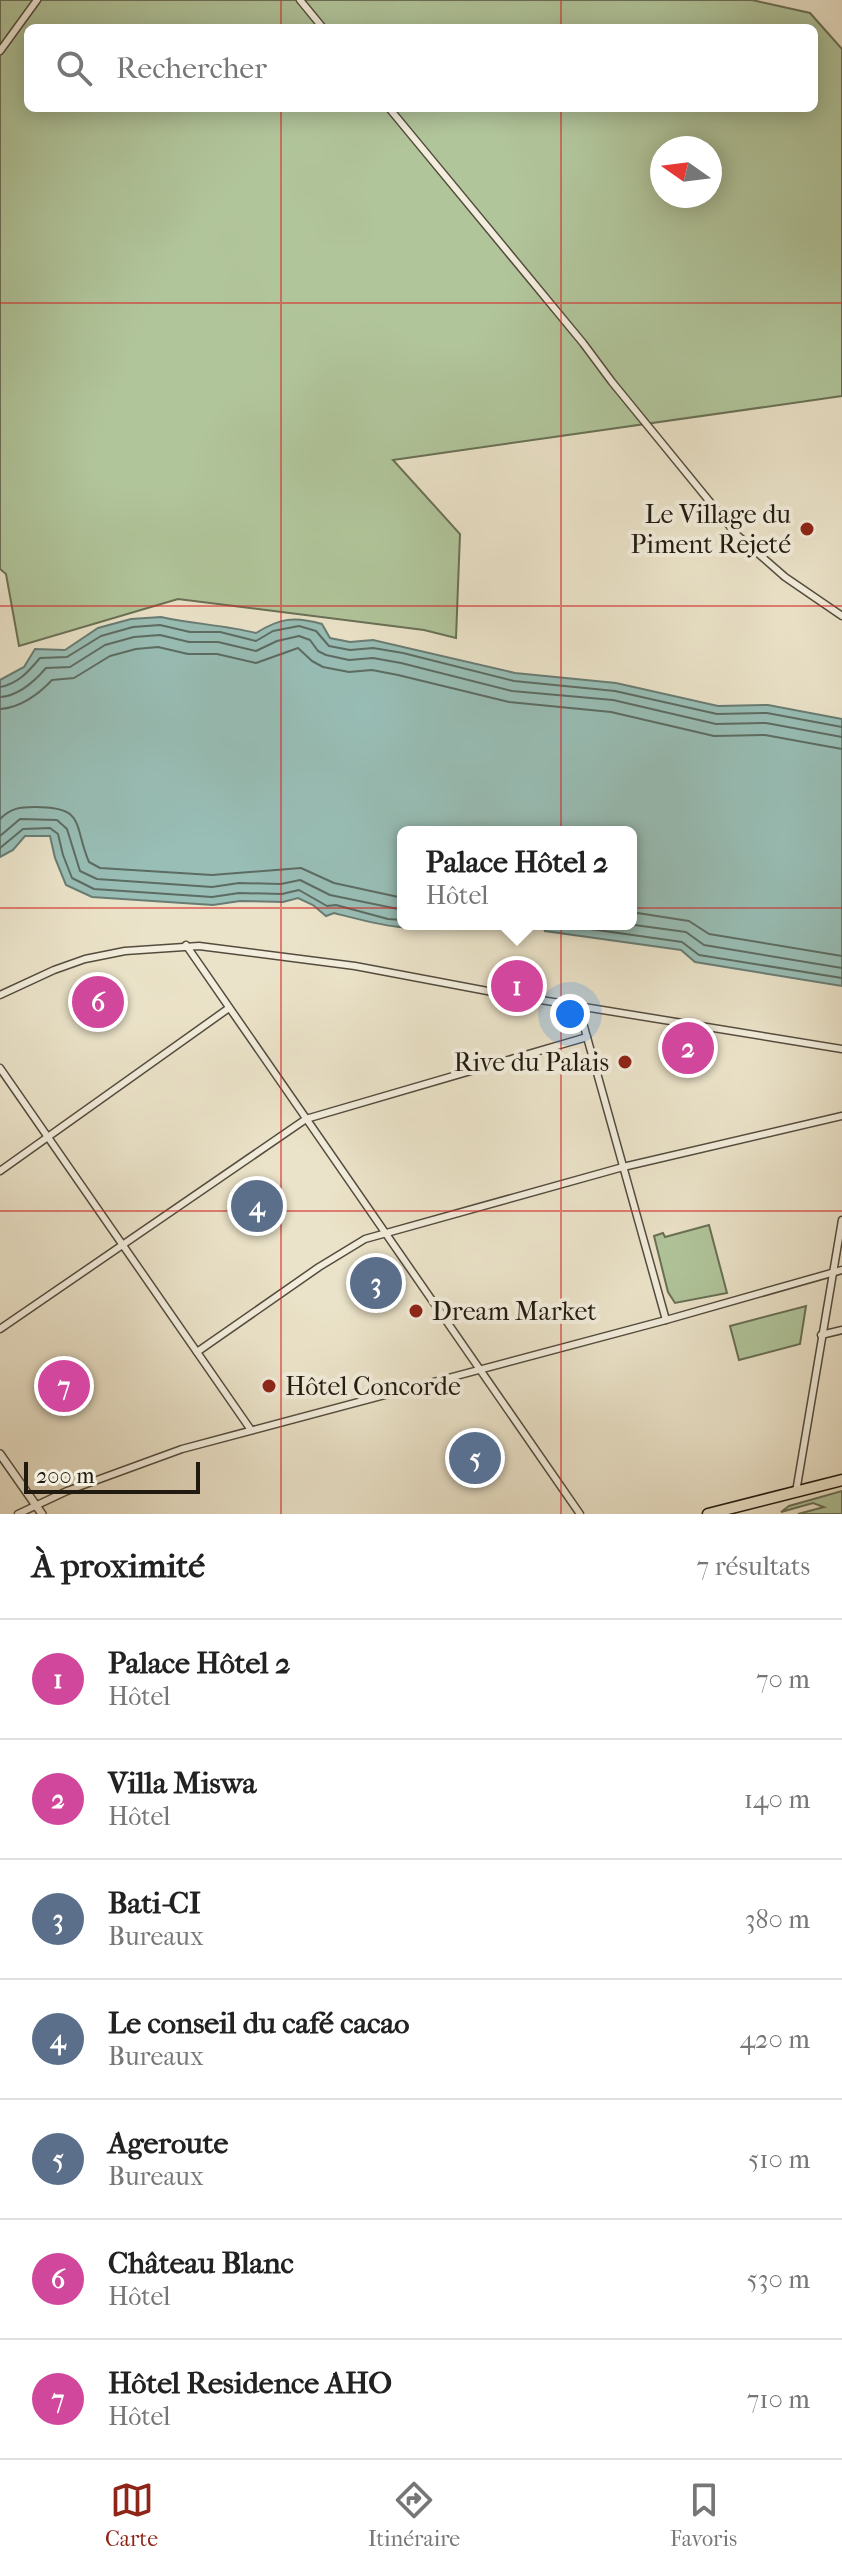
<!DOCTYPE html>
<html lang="fr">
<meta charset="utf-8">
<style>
body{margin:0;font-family:"IM FELL French Canon",serif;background:#f6f6f6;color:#222}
.compass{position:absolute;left:650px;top:136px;width:72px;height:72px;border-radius:50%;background:#fff;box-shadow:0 4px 20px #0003;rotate:284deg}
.scale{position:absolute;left:24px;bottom:20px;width:176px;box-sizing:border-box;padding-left:8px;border:4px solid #211a10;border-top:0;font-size:22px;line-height:28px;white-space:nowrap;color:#211a10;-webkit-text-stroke:6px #f2eddc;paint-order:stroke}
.you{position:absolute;left:570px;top:1014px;width:28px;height:28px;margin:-20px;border:6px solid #fff;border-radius:50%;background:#1a73e8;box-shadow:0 0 0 12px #1a73e833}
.badge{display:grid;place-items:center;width:52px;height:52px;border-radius:50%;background:#8f2418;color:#fff;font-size:26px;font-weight:700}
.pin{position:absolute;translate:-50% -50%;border:4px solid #fff;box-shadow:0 2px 8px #0006}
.popup{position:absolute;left:397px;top:826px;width:240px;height:104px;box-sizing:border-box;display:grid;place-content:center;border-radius:12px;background:#fff;filter:drop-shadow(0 2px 6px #0005);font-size:26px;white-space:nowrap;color:#767676}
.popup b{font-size:30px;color:#222}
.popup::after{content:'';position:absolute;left:50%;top:100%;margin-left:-16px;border:16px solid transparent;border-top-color:#fff}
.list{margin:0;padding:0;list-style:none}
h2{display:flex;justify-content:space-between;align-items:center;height:104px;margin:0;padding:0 32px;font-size:34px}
h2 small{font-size:26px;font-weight:400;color:#767676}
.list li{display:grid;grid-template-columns:52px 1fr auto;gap:24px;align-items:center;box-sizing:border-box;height:120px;padding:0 32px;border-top:2px solid #e0e0e0}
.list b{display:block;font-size:30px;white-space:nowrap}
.list p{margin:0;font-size:26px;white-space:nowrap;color:#767676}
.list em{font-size:26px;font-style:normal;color:#767676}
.icon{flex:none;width:44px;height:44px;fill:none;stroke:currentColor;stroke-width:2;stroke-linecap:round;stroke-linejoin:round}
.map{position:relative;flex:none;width:842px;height:1514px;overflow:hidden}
.search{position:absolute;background:#fff;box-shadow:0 4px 20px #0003;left:24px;right:24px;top:24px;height:88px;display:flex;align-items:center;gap:20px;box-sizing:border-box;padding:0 28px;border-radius:12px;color:#767676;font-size:30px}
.sheet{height:944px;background:#fff}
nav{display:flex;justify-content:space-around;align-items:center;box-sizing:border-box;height:112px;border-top:2px solid #e0e0e0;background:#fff;font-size:22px;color:#767676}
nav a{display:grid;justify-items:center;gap:4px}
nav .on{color:#8f2418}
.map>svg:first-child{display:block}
</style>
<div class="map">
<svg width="842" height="1514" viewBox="0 0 842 1514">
<rect width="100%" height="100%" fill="#ebe3c9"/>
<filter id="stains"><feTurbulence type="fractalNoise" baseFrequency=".0025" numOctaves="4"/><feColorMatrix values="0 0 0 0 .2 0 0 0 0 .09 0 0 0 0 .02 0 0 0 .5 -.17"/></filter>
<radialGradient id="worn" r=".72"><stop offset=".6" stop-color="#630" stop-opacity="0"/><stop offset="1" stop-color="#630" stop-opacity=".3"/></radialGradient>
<g fill="#b1c59b" stroke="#697056" stroke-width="2" fill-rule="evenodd">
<path d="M0,0H752L810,13L842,49V396L393,460L460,534L456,638L424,630L178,599L19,646L6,574L0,569ZM28,28H814V108H28ZM662,148H710V196H662Z"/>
<path d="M709,1225L727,1293L675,1303L668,1292L654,1236L663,1233L665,1237Z"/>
<path d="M806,1306L800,1344L739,1360L730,1326Z"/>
<path d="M842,1491V1514H798L824,1507L813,1503L781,1512L789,1506Z"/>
</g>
<path fill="#98beb6" stroke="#687c74" stroke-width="2" d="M161,617C193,624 224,625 256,633C280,618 295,616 322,624L330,638L350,642L373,640L515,673L616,683L718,706L768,705L842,719V986L695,962L681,950L545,931L542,924H631V832H403V924H454C410,934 377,924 334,913L326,916L313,905L298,898L283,902L240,901L213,905L92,897L66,885L55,858L50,836H25L13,850L0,857V680L24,667L35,649L65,650L98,628L131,619Z"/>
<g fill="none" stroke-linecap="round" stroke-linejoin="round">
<g stroke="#5c6c63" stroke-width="2">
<path d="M0,687C18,684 29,671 40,658L67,657L101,636L133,627L160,625L190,632H220L256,641L273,631L299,626L316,631L329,646L350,650L373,648L403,653L514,681L615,691L717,714L767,713L842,727"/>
<path d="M0,697C19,696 34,682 46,668L70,667L105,645L134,637L160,635L189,642H218L256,651L277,641L299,636L310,640L318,651L326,655L349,660L373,658L401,663L512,691L613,700L716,724L766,723L842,737"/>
<path d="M0,709C20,708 39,694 52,680L74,678L110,656L136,649L158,647L188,654H217L256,663L298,648L312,661L323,667L349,672L372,670L398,675L509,702L611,712L714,736L765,735L842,749"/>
<path d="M0,819C11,808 20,807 35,807C86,807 73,824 89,862L100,868L212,875L301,868L334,883L403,898"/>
<path d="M0,836L20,819L57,820L67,829L80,871L97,879L212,887L239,883L281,884L300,880L330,895L403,910"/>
<path d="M0,848L23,829L50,828L58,834L63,855L72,878L94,889L212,897L239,893L282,894L299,890L327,906L336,905L388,919L403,920"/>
<path d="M631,912L689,921L709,934L842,956"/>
<path d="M555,924L682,942L699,955L842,978"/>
<path d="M627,924L686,932L704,945L842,968"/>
</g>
<g stroke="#544c3e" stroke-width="9">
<g id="minor">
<path d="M300,0L323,28"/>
<path d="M0,51L37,0"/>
<path d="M389,108L583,343L612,382L737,535L785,577L842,616"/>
<path d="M186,945L580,1514"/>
<path d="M0,995L54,970L85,959L125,951L199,946L355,966L498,993L842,1049"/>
<path d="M578,1005L666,1320"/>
<path d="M0,1068L251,1430"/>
<path d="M0,1171L229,1008"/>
<path d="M0,1329L306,1119L587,1037"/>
<path d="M821,1335L842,1330"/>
<path d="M197,1352L319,1267L365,1239L623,1167L842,1116"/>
<path d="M796,1492L842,1220"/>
<path d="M18,1514L67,1491L182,1449L666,1320L842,1270"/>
</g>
</g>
<g stroke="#544c3e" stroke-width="10">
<path id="tertiary" d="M0,1454L42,1514"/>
</g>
<g stroke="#211a10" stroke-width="13">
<path id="trunk" d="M708,1514L842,1480"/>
</g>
<use href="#minor" stroke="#f2eddc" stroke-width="6"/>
<use href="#tertiary" stroke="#f2eddc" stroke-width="7"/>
<use href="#trunk" stroke="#ebe3c9" stroke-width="10"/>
</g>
<path fill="none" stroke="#d62828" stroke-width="2" stroke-opacity="0.55" d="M281,0V28M561,0V28M281,108V1514M561,108V1514M0,303H842M0,606H842M0,908H842M0,1211H842"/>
<g fill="#8f2418" stroke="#f2eddc" stroke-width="3">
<circle cx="807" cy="529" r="8"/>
<circle cx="625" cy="1062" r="8"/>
<circle cx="416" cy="1311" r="8"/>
<circle cx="269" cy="1386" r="8"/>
</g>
<g text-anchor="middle" stroke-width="8" stroke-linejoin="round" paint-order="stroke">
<g font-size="26" fill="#211a10" stroke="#f2eddc" text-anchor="end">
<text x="791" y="523">Le Village du<tspan x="791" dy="30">Piment Rejeté</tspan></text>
<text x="609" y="1071">Rive du Palais</text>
<text x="432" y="1320" text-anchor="start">Dream Market</text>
<text x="285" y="1395" text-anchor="start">Hôtel Concorde</text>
</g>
</g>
<rect width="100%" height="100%" filter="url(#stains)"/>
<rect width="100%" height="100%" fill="url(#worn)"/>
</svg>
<svg class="compass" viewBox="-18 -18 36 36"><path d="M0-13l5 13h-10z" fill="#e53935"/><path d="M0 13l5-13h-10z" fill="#767676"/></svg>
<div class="scale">200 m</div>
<div class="you"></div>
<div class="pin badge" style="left:517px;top:986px;background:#d1479c">1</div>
<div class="popup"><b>Palace Hôtel 2</b>Hôtel</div>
<div class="pin badge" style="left:688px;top:1048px;background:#d1479c">2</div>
<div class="pin badge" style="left:376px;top:1283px;background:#5c6f8a">3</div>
<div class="pin badge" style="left:257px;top:1206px;background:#5c6f8a">4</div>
<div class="pin badge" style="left:475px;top:1458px;background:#5c6f8a">5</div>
<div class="pin badge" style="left:98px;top:1002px;background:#d1479c">6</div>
<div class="pin badge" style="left:64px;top:1386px;background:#d1479c">7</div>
<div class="search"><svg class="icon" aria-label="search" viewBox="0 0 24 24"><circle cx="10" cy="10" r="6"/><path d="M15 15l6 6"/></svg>Rechercher</div>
</div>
<section class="sheet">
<h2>À proximité<small>7 résultats</small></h2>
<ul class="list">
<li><span class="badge" style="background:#d1479c">1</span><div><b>Palace Hôtel 2</b><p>Hôtel</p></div><em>70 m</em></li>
<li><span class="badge" style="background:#d1479c">2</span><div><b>Villa Miswa</b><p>Hôtel</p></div><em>140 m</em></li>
<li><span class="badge" style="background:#5c6f8a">3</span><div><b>Bati-CI</b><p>Bureaux</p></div><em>380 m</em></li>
<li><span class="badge" style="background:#5c6f8a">4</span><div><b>Le conseil du café cacao</b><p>Bureaux</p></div><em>420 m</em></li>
<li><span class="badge" style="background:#5c6f8a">5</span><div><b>Ageroute</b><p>Bureaux</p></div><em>510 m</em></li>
<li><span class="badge" style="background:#d1479c">6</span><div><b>Château Blanc</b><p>Hôtel</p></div><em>530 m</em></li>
<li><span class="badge" style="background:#d1479c">7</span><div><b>Hôtel Residence AHO</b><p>Hôtel</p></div><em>710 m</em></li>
</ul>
</section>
<nav>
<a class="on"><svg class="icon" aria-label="map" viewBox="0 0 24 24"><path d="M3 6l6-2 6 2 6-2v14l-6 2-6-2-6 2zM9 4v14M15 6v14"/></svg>Carte</a>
<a><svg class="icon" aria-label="directions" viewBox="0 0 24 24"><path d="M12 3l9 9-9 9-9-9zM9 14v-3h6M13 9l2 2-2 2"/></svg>Itinéraire</a>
<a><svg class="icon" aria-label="saved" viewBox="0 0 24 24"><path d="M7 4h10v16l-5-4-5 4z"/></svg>Favoris</a>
</nav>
